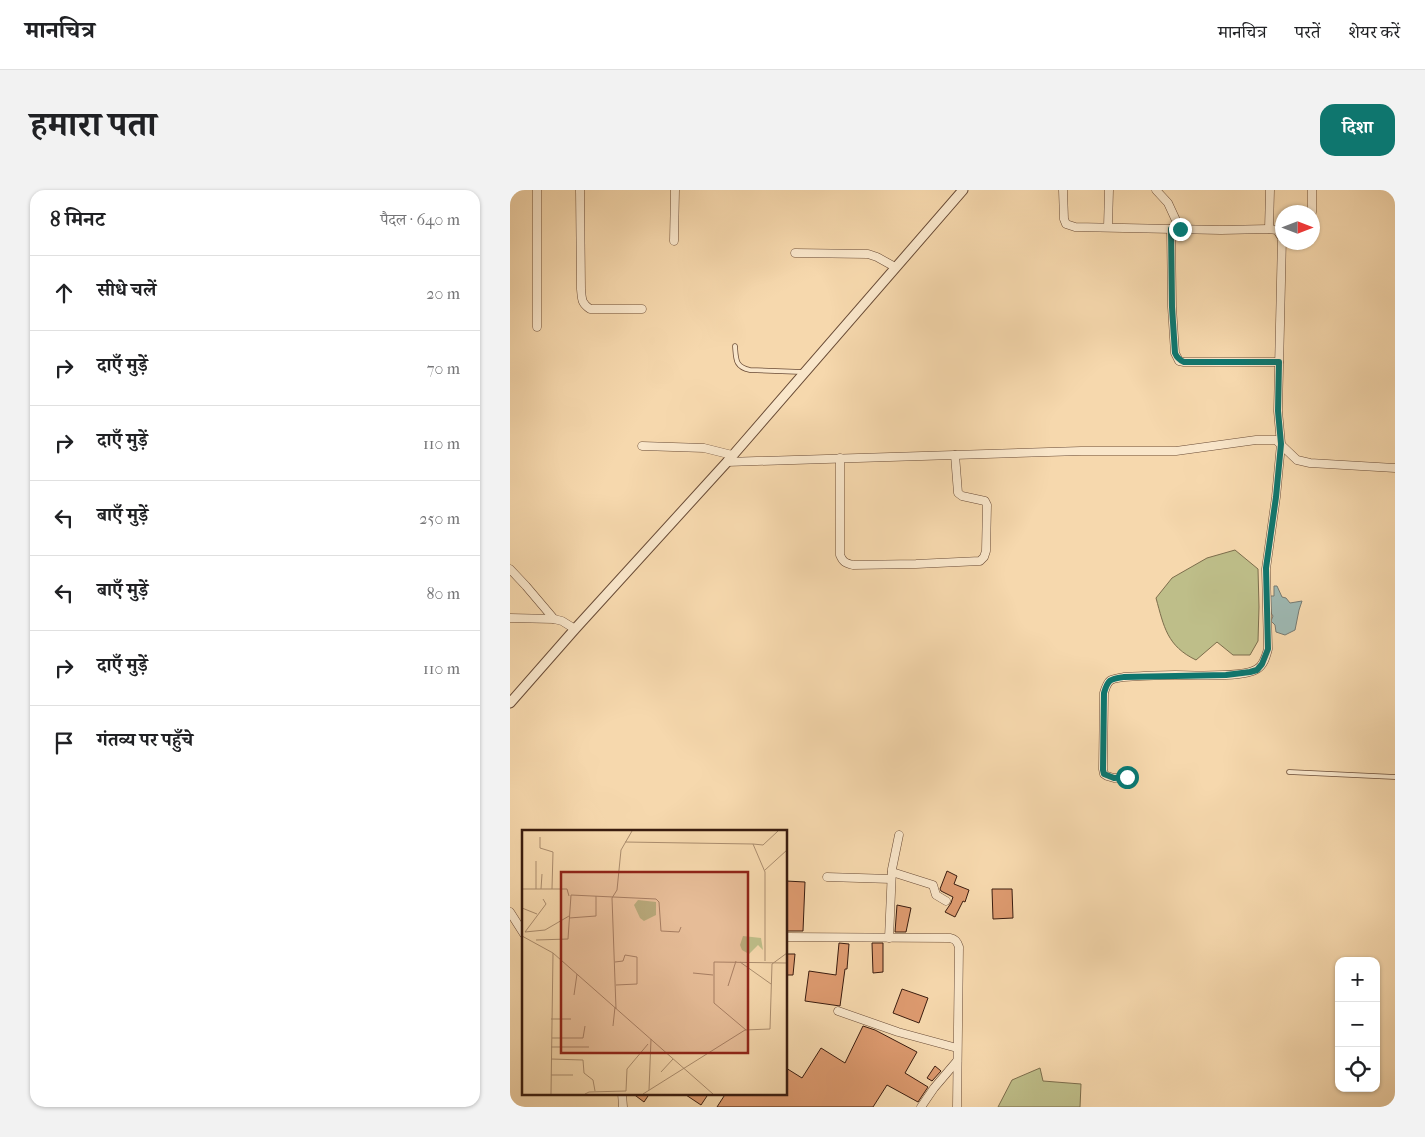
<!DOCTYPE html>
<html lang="hi">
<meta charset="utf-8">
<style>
body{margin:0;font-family:"IM FELL French Canon","Noto Serif Devanagari",serif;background:#f2f2f2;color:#202124}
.controls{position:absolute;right:15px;bottom:15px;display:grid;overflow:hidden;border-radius:10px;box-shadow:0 1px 4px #0004}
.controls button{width:45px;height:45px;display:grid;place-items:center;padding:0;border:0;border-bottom:1px solid #e0e0e0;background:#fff;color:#202124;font:25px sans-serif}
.compass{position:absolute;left:765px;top:15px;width:45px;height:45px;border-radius:50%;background:#fff;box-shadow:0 1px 4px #0004;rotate:90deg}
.stop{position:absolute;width:15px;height:15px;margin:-11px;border:4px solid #0f766e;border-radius:50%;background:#fff}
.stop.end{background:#0f766e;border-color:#fff;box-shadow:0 1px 5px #0008}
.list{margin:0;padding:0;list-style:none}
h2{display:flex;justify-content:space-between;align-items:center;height:65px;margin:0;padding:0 20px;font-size:21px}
h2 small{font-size:16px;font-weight:400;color:#757577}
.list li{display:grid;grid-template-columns:32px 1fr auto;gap:15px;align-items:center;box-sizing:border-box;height:75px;padding:0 20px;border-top:1px solid #e0e0e0}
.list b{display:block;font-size:19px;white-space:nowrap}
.list em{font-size:16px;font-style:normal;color:#757577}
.icon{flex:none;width:28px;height:28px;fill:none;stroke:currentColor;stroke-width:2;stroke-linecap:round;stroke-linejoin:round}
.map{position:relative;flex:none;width:885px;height:917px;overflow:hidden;border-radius:15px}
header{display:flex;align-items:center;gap:30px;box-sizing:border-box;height:70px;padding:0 25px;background:#fff;border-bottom:1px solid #e0e0e0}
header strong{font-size:24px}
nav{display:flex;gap:28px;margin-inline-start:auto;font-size:18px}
.intro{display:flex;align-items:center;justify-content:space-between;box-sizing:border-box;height:120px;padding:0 30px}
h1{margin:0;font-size:35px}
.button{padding:12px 22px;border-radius:15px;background:#0f766e;color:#fff;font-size:18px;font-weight:700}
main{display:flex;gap:30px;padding:0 30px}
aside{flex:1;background:#fff;border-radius:15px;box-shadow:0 1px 4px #0004}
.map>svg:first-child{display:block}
</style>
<header>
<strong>मानचित्र</strong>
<nav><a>मानचित्र</a><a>परतें</a><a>शेयर करें</a></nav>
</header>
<div class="intro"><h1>हमारा पता</h1><a class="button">दिशा</a></div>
<main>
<aside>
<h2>8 मिनट<small>पैदल · 640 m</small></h2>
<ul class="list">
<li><svg class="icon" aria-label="ahead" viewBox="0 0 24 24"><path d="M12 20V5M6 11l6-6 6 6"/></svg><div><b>सीधे चलें</b></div><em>20 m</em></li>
<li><svg class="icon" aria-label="right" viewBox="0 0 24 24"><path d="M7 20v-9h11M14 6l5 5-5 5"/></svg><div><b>दाएँ मुड़ें</b></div><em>70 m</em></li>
<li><svg class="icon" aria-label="right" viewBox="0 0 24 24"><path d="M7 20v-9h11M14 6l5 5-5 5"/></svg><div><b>दाएँ मुड़ें</b></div><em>110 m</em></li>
<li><svg class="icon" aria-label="left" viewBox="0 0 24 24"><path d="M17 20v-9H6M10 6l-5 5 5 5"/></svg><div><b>बाएँ मुड़ें</b></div><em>250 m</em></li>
<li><svg class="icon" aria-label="left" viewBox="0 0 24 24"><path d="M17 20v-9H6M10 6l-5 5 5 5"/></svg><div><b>बाएँ मुड़ें</b></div><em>80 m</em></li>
<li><svg class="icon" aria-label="right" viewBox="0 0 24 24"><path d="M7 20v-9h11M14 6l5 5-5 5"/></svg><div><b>दाएँ मुड़ें</b></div><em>110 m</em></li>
<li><svg class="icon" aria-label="arrive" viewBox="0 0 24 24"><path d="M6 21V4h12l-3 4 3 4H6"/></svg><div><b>गंतव्य पर पहुँचे</b></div></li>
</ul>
</aside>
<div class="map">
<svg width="885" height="917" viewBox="0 0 885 917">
<rect width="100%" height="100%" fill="#f6d8ad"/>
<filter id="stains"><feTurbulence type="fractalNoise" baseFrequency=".004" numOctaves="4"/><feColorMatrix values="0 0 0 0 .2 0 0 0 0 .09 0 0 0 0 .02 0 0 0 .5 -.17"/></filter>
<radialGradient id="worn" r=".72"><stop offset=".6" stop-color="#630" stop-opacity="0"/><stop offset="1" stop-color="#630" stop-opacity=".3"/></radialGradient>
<g fill="#bebe89" stroke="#7c6d4c">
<path d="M725,360L748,379L749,417L748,451L740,465H723L707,452L686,470C657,456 654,437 646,408L662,388L697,368Z"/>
<path d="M530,878L533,891L571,894L570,917H488L502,890Z"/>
</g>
<path fill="#9eb8b2" stroke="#767a71" d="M764,396H767L772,407L776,408L780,413L792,411L789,420L785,440L775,445L766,442L765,435L761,431L763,426L761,423L759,406H764Z"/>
<g fill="#dd9a6f" stroke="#3a1c0f">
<path d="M437,681L447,686L444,694L459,700L455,712L453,711L445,727L435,722L441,713L443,707L431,701L430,699Z"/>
<path d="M276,691L295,692L293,741H276Z"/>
<path d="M482,699H502L503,728L483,729Z"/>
<path d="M387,715L401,718L396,742H385Z"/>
<path d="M329,753L339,754L337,779H335L330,816L295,811L299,781L326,785Z"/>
<path d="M362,753H373V782L363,783Z"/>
<path d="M276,764H285L283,785H276Z"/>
<path d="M392,799L418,808L409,833L383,823Z"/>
<path d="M353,836L365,840L407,862L395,883L418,897L408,912L377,895L363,917H207L216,903H276V878L292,888L311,858L335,873Z"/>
<path d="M425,876L431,881L422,891L417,888Z"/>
<path d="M122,903H140L134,912Z"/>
<path d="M173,903H199L191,915Z"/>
</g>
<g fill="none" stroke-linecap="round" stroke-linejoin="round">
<g stroke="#694b36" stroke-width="5.5">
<g id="service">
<path d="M225,156C226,169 225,177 240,180L292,182"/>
<path d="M779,582L885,587"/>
</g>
</g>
<g stroke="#694b36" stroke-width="9">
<g id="minor">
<path d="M70,0L71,99C72,109 71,113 80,119H132"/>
<path d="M553,0L554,29L556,34L565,37L711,40L759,39L767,40L772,48L768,221L771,254L766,307L756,379L758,459C756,466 754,475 747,479C734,488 682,485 665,485C648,485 631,486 614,487C600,489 598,489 594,503L593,579L594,584L597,586L604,588L617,587"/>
<path d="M646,0L658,13L670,39"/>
<path d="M802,0V22"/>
<path d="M598,37L599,0"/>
<path d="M661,39L662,117L665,163L669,171L674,172H769"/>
<path d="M759,39L760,0"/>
<path d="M164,51L165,0"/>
<path d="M285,63L358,64L367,67L385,77"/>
<path d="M27,137V0"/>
<path d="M132,256L194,258L222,265"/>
<path d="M330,268V365C333,372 335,373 343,375L406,374L470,371L474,367L476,361L477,315L475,311L452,306L448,303L445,265"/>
<path d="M217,272L571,261H666L746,250H766L787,270L800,273L885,278"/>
<path d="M0,379L16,396L44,429"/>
<path d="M0,428L44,429L52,431L65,439"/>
<path d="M382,682L423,695L426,705L436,711"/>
<path d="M317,687L381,689"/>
<path d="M0,722L14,744"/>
<path d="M276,747L440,748C445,749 447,751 449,757L447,917"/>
<path d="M379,748L382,679L389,645"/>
<path d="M328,821L388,842L447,858"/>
<path d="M112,903L113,917"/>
<path d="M411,917L424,898L447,871"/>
</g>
</g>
<g stroke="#694b36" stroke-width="11">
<path id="tertiary" d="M0,513L65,439L217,272L453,0"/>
</g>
<use href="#service" stroke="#f9e6ca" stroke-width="4"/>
<use href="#minor" stroke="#f9e6ca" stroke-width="8"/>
<use href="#tertiary" stroke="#f9e6ca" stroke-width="9"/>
</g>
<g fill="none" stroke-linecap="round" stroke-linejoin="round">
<path stroke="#0f766e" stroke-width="6" d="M617,587L604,588L594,584L593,580L594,503C598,489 600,489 614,487L716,485L740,482L747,480L752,474L758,459L756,378L766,307L771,254L768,221L769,172H674C669,170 667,168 665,163L662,117L661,39H670"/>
</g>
<g transform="translate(12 640)">
<rect width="265" height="265" fill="#f6d8ad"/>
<path d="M116,70L134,72V85L122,91L118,88L112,75ZM221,106L239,108L241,120L236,115L227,124L220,120L218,115Z" fill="#bebe89"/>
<path fill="none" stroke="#ab8d6e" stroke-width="1" d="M18,7V18L31,22L30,59M103,12L231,14L243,42V131M231,14L241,15L256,1M243,40L265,20M0,59H45L47,66M14,59V31M19,59L20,44M0,78L15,84M47,88L74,86V66M3,102L23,100L47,86M3,102L24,74L21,69M0,106L31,123L191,264M14,110L46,109L49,65L134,69L137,72L139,101L157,102L159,97M93,132L101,131L103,125L115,127V154L94,155M218,132L249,154M171,143L191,145M206,156L214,131M52,165L55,144M94,179L90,68L95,60L99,20L110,1M29,189H49M91,196L93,177M224,200L192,173V132L265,133M30,208H61L63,196M29,217H67M29,229L61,230L62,243L71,250L73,261M139,242L151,229M29,245H51M127,260L129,209M29,264L31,123M63,264L67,262L104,261L105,239L126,214M121,264L223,200L248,199L250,134L265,123"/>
<path fill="#8f2418" fill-opacity="0.15" stroke="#8f2418" stroke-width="2.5" d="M39,42H226V223H39Z"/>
<rect width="265" height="265" fill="none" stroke="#3a1c0f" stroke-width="2.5"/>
</g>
<rect width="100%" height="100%" filter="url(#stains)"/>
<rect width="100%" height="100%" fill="url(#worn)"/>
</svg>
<div class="controls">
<button>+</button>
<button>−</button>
<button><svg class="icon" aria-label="locate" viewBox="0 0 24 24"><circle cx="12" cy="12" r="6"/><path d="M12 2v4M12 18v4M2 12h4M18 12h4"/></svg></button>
</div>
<svg class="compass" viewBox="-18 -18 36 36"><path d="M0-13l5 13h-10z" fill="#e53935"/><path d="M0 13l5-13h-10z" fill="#757577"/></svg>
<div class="stop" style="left:617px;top:587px"></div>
<div class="stop end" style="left:670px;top:39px"></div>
</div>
</main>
